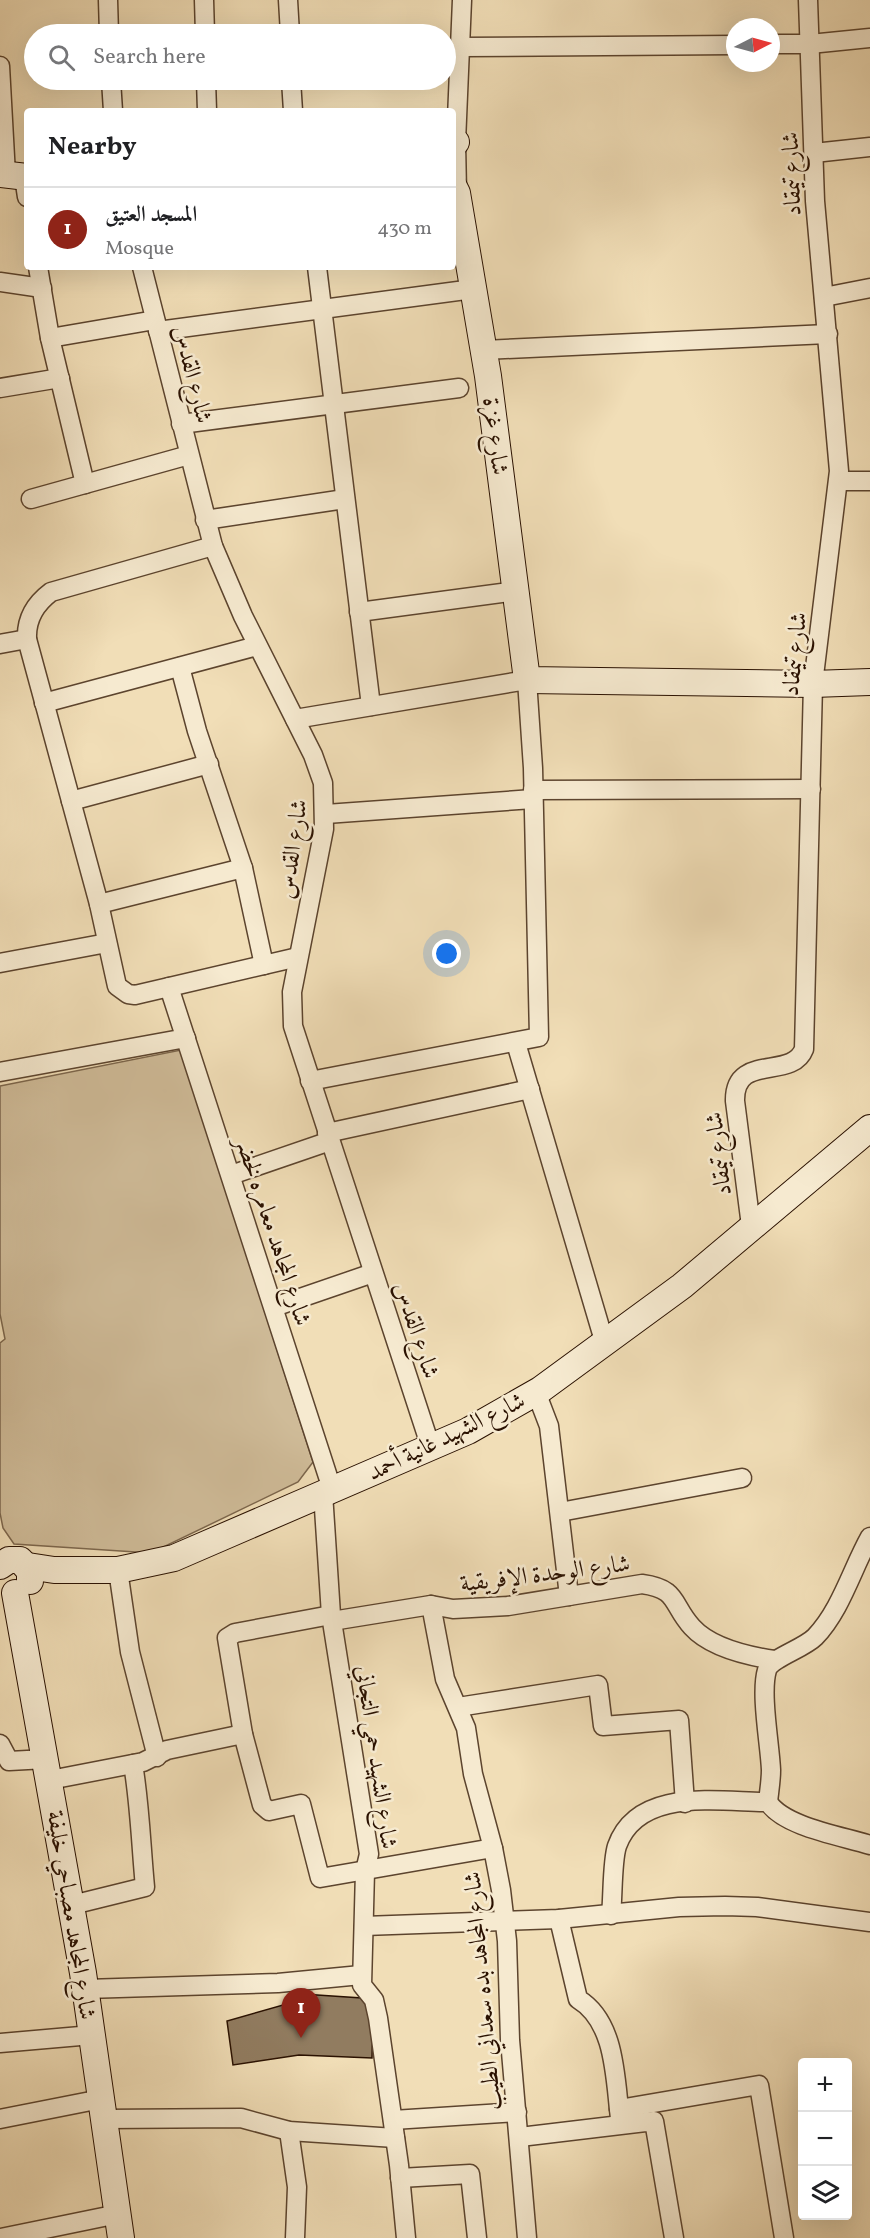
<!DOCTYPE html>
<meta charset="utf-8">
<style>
body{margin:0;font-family:Vollkorn,Amiri,serif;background:#f6f6f6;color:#202124}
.controls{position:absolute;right:18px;bottom:18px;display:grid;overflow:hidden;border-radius:6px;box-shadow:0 6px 24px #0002}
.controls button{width:54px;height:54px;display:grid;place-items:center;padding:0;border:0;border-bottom:2px solid #e0e0e0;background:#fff;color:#202124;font:30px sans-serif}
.compass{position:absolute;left:726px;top:18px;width:54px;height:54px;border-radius:50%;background:#fff;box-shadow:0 6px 24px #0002;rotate:84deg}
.you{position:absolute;left:447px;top:954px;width:21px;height:21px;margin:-15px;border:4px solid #fff;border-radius:50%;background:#1a73e8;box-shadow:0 0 0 9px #1a73e833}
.badge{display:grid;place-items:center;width:39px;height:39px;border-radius:50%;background:#8f2418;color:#fff;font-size:20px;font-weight:700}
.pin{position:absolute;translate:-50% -50px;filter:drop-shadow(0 2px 3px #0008)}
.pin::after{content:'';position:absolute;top:32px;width:21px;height:18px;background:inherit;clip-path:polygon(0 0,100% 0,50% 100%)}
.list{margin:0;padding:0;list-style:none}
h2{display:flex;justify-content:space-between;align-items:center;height:78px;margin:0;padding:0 24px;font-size:26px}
h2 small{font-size:20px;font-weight:400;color:#757577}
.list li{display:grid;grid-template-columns:39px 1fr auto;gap:18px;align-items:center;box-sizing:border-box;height:84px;padding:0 24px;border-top:2px solid #e0e0e0}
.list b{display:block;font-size:22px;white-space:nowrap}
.list p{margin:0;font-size:20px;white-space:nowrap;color:#757577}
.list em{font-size:20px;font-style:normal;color:#757577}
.icon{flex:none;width:33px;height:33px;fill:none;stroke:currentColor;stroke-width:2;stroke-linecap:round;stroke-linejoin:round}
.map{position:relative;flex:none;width:870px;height:2238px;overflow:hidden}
.search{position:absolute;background:#fff;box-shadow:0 6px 24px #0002;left:24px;top:24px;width:432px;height:66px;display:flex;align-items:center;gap:15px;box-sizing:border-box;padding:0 21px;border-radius:33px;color:#757577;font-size:22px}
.panel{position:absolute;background:#fff;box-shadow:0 6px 24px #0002;left:24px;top:108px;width:432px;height:162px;border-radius:6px}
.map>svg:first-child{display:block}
</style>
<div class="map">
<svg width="870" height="2238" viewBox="0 0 870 2238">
<rect width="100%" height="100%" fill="#f1deb7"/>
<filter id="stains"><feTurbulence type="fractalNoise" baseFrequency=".00333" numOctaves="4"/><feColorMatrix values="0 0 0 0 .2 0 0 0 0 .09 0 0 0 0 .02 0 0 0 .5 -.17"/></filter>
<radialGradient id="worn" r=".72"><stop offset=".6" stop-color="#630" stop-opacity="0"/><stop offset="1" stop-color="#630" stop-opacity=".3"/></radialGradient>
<path fill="#cfbb98" stroke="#7c664c" stroke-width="1.5" d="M181,1050L313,1462L298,1482L151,1553L14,1544L3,1528L0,1513V1343L5,1339L0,1314V1086Z"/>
<path fill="#917c60" stroke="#2a1101" stroke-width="1.5" d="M302,1994L362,1998L373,2016L372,2058L299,2055L233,2065L227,2021L301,2000Z"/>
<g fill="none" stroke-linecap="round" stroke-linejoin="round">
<g stroke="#5c442e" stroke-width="21">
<g id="street">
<path d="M108,0L109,34"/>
<path d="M204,0L205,34"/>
<path d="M288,0L290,34"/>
<path d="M771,44H810L870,38"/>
<path d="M462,47L735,45"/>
<path d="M0,66L6,175"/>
<path d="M111,80L113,111"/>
<path d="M206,80L207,111"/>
<path d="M291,80L293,111"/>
<path d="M814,153L870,147"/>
<path d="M24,177L27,197"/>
<path d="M457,193L456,142L462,0"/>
<path d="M38,267L50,338L85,484"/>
<path d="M142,267L213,546L243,616L313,755L323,783L324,829L292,992L293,1026L431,1448"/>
<path d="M317,267L371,706"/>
<path d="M0,282L42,288"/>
<path d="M824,297L870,288"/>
<path d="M158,331L473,289"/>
<path d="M50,338L155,320"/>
<path d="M484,350L828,334"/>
<path d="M0,388L60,378"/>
<path d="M181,424L459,388"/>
<path d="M839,481H870"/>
<path d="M31,499L189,455"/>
<path d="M205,520L345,499"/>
<path d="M213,546L51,592C35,604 26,619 27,639L99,904L117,986L128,994L135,995L298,957"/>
<path d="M359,612L516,591"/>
<path d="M0,644L27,639"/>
<path d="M180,667L197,731L243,868L264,965"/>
<path d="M44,703L257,646"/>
<path d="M295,719L527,680L533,768L539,1037L310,1081"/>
<path d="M533,790L811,789"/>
<path d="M71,801L209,764"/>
<path d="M326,814L533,799"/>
<path d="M99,904L243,868"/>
<path d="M0,963L107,943"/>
<path d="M169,987L332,1489"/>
<path d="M516,1043L605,1344"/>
<path d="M0,1072L186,1038"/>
<path d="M327,1133L530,1089"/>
<path d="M231,1175L330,1141"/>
<path d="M751,1226L735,1101C734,1052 792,1081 804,1049L813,684L839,471L815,201L808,0"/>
<path d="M274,1307L373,1273"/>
<path d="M536,1392L549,1426L569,1596"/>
<path d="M323,1493L331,1615L369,1854L365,1871L362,1985L374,2000L378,2018L399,2165L406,2238"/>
<path d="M560,1512L742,1478"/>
<path d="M118,1570L130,1652L157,1757"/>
<path d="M431,1605L445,1679L466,1728L473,1774L493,1848L501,1890L507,1941L510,2040L527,2238"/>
<path d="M331,1615L235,1633L227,1638L243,1734L262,1805L269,1811L301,1804L320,1878L493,1848"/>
<path d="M332,1621L431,1605L453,1609L508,1606L642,1584C679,1589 671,1604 692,1627C710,1647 748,1656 774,1660"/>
<path d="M458,1707L598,1685L603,1726L679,1720L685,1803"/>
<path d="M0,1744L9,1761L46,1759"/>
<path d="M50,1780L143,1762L167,1750L243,1734"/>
<path d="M768,1802C769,1792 771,1781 771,1770C770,1745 760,1693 767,1670C771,1658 803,1649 815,1637C841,1610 852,1569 870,1537"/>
<path d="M72,1905L145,1887C141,1846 140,1805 133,1764"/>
<path d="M611,1915C613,1897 612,1861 617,1846C638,1787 718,1802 768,1802C784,1827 842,1836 870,1845"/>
<path d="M559,1919L578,1999C616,2022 615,2079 620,2118"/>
<path d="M364,1926L559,1919L679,1907L725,1906L757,1907L870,1922"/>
<path d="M86,1989L278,1983L361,1975"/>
<path d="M0,2043L92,2035"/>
<path d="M619,2109L759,2085L784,2238"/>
<path d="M0,2119L101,2099"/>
<path d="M105,2119L241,2118L289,2131L395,2138"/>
<path d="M393,2120L517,2112"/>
<path d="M289,2131L297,2187L295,2238"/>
<path d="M520,2137L654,2121L674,2238"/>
<path d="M400,2178L470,2174L477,2238"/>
<path d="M1,2238L118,2214"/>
</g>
</g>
<g stroke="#2a1101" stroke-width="28">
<g id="secondary">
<path d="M453,146L456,142"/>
<path d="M0,174L27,177"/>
<path d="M453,185L457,193L488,376L527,680L813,684L870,682"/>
<path d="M0,1566L9,1560H20L30,1571V1581"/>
<path d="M28,1566L54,1570H118L174,1558L468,1431L540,1390L682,1286L870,1128"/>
<path d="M15,1593L83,1973L121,2238"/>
</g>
</g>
<use href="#street" stroke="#f6ead0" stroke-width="18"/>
<use href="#secondary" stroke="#f6ead0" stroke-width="26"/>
</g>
<g text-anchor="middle" stroke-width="5" stroke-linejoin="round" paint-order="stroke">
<g font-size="24" fill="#2a1101" stroke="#f6ead0">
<text transform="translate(791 174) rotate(-92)" y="8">شارع تيمقاد</text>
<text transform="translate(193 374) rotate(76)" y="8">شارع القدس</text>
<text transform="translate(496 436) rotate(83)" y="8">شارع غزة</text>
<text transform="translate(794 654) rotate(-84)" y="8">شارع تيمقاد</text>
<text transform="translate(292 849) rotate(-82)" y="8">شارع القدس</text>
<text transform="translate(718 1154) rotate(-97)" y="8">شارع تيمقاد</text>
<text transform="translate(274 1231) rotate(72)" y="8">شارع المجاهد معامره لخضر</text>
<text transform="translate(417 1330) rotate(72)" y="8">شارع القدس</text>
<text transform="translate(446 1436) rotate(-26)" y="8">شارع الشهيد غانية أحمد</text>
<text transform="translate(545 1573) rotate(-7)" y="8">شارع الوحدة الإفريقية</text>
<text transform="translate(377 1757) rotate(82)" y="8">شارع الشهيد حمي التجاني</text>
<text transform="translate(72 1915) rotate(81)" y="8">شارع المجاهد مصباحي خليفة</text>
<text transform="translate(482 1991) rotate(-95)" y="8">شارع المجاهد بده سعداني الطيب</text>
</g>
</g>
<rect width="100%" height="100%" filter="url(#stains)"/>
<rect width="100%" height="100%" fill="url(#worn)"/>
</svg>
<div class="controls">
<button>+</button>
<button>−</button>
<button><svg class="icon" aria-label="layers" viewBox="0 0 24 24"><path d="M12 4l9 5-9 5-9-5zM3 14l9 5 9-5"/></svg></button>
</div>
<svg class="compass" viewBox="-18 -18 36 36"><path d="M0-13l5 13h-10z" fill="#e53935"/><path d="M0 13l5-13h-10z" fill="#757577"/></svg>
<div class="you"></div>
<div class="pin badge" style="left:301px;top:2038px">1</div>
<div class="search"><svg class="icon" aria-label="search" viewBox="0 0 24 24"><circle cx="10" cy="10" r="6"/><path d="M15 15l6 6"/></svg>Search here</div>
<section class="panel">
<h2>Nearby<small></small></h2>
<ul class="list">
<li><span class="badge">1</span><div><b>المسجد العتيق</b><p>Mosque</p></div><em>430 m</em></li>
</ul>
</section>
</div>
